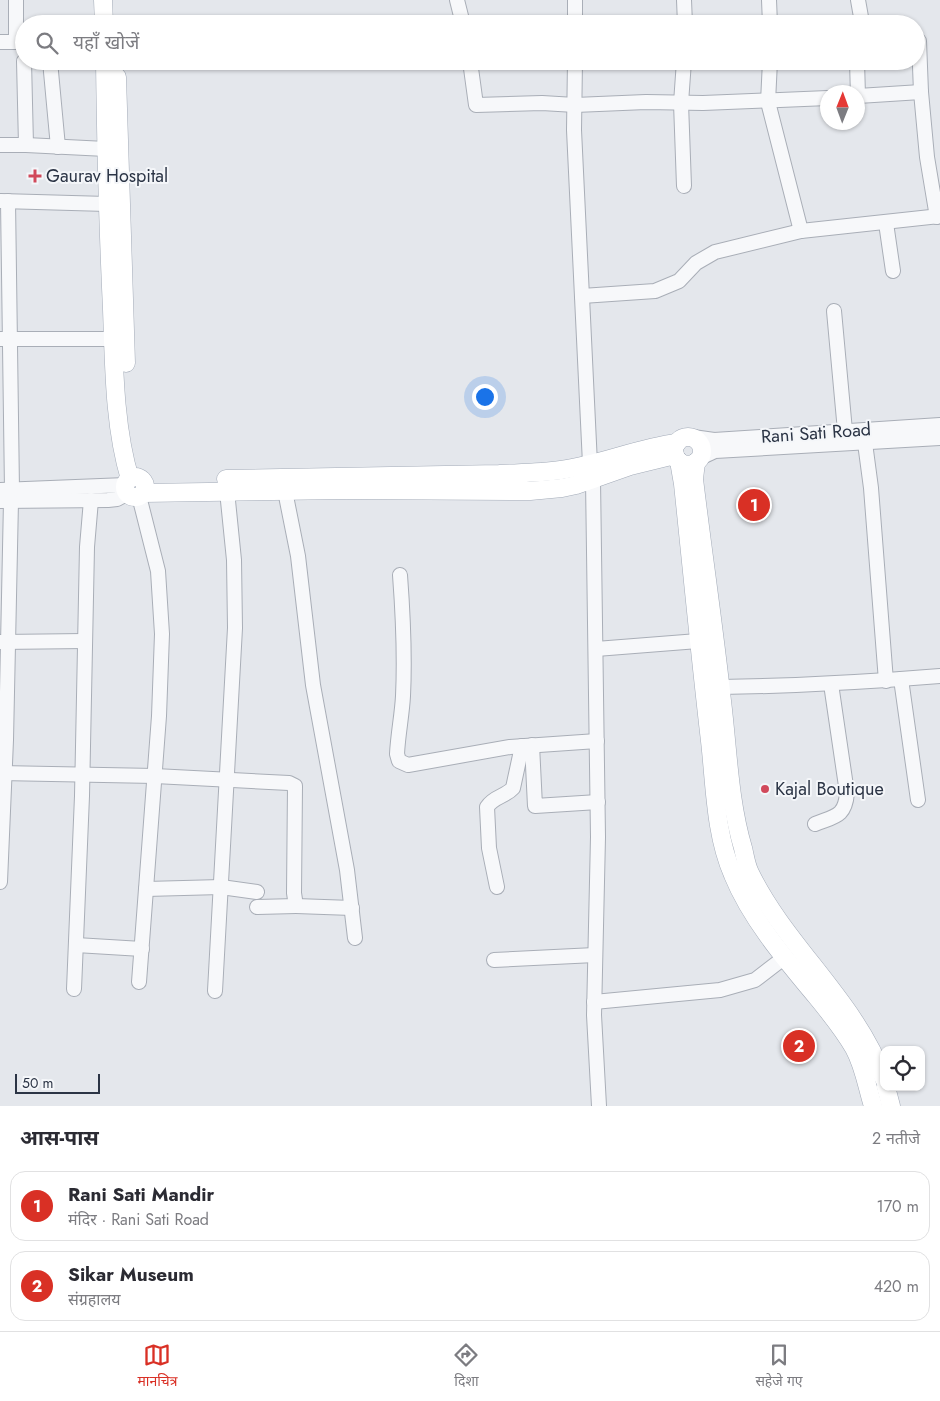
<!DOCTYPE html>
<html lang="hi">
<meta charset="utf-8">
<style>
body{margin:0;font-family:Jost,"Noto Sans Devanagari",sans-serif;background:#f2f2f3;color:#2b2b33}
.controls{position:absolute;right:15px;bottom:15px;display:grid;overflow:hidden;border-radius:10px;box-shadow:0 1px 4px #0004}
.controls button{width:45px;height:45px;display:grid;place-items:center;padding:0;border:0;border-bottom:1px solid #e1e1e2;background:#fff;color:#2b2b33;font:25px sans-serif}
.compass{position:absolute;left:820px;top:85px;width:45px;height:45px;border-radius:50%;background:#fff;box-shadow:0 1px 4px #0004;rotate:1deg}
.scale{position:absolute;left:15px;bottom:12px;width:85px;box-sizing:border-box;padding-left:5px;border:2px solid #2b3445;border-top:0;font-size:14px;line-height:18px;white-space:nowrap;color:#2b3445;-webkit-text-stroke:4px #f4f6f9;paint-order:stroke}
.you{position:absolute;left:484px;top:396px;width:18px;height:18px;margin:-12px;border:4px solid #fff;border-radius:50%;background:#1a73e8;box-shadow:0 0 0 8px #1a73e833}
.badge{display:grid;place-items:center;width:32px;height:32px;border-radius:50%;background:#d93025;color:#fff;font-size:16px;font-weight:700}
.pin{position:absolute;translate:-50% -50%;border:2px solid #fff;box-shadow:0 1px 5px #0006}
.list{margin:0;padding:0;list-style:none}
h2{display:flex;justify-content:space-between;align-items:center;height:65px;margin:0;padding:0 20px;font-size:21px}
h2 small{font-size:16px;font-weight:400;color:#7c7c81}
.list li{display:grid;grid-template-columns:32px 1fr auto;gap:15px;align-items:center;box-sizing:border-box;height:70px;margin:0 10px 10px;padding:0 10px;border:1px solid #e1e1e2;border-radius:15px}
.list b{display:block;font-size:19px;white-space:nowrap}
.list p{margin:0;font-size:16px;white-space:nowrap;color:#7c7c81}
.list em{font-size:16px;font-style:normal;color:#7c7c81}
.icon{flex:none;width:28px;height:28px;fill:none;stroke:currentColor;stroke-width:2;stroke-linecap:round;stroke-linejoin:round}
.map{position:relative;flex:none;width:940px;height:1106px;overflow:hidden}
.search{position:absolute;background:#fff;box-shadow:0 1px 4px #0004;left:15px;right:15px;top:15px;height:55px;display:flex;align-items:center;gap:12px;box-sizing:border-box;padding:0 18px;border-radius:28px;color:#7c7c81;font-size:19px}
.sheet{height:225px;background:#fff}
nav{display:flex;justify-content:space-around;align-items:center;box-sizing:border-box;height:70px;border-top:1px solid #e1e1e2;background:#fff;font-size:14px;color:#7c7c81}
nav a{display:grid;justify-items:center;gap:2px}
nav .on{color:#d93025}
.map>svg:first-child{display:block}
</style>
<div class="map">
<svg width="940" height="1106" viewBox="0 0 940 1106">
<rect width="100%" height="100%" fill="#e4e7ec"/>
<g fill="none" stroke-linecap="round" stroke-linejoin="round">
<g stroke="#a9aeb7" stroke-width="16">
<g id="minor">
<path d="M457,0L463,24"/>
<path d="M684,0L685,24"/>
<path d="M769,0L770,24"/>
<path d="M858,0L861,17L859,24"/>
<path d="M575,24V0"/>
<path d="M16,41V0"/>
<path d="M919,41L921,92L927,157L937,217"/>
<path d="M0,42H24"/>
<path d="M24,61L26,145"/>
<path d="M50,61L58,147"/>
<path d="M470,61L476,105L542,103L575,105L646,102L703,103L828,98"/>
<path d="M575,61L574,130L590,464L593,480L598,837L594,1015L599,1106"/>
<path d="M684,61L681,103L684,186"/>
<path d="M770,61L768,102L801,231"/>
<path d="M857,61L858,96"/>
<path d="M858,96L921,92"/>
<path d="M0,145H26L106,149"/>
<path d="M1,201L107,204"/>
<path d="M8,201L12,490"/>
<path d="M886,223L893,271"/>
<path d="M582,296L655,291L679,281L696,263L715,252L801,231L940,216"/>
<path d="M834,311L845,431"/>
<path d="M1,339H113"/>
<path d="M693,437L714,440L940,425"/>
<path d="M865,443L871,488L886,681"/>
<path d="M700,458L715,451L940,438"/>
<path d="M0,490L126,485"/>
<path d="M285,491L298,556L313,685L347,870L355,938"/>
<path d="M139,496L158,571L162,634L159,716L139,982"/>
<path d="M0,501L108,500L117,499L128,493"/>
<path d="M400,575C403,615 405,655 403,696C402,715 398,734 397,754L399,761L408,765L510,747L597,741"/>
<path d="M1,642L85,641"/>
<path d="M596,649L698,641"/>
<path d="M901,679L918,800"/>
<path d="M721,687C794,686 867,682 940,676"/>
<path d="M532,745L535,806L598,802"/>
<path d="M0,773L155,776L289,783L295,786L294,893L296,906L257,907"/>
<path d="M815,824C835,816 845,817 847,793L831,684"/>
<path d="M0,882L6,740L11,501"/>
<path d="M497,887L489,848L487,807C494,796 505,797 513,788L522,746"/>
<path d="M146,889L221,887L257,892"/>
<path d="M296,906L352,908"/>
<path d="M76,945L142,949"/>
<path d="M494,960L595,955"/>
<path d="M74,989L82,796L87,547L91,500"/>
<path d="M215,991L235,628L234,560L227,491"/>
<path d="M594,1002L720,990L755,980L785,957"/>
</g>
</g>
<g stroke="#a3abb8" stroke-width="19">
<g id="major">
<path d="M103,0L104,24"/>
<path d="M105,61C106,144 108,226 112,309C114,363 114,427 130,479"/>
<path d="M117,77L126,363"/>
<circle cx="688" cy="451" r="14"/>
<path d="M679,461L683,484C692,570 700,655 710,741C715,785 715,834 733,875C751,919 786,960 816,996C830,1013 843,1029 854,1048C864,1066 867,1087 873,1106"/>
<path d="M696,462L694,479C703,554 714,627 722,701C728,750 729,801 743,848C745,856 746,865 750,873C786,947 856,1001 884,1079"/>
<circle cx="135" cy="487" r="10"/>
<path d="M226,479L499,474C520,473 541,473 561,470C600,465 637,448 677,443"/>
<path d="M143,493L346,490L530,491L562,488L576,485L630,466L675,455"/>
<path d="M886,1087L891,1106"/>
</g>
</g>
<use href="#minor" stroke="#f7f8fa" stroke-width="14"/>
<use href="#major" stroke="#fff" stroke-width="18"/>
</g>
<g fill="#d1495b" stroke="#f4f6f9" stroke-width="2">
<path d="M32.5 168.5h5v5h5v5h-5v5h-5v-5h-5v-5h5z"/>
<circle cx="765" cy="789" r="5"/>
</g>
<g text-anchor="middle" stroke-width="4" stroke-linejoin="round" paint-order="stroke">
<g font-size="18" fill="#2b3445" stroke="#f4f6f9" text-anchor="start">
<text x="46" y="182">Gaurav Hospital</text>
<text x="775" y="795">Kajal Boutique</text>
</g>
<g font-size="18" fill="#2b3445" stroke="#f4f6f9">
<text transform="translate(816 433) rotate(-4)" y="6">Rani Sati Road</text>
</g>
</g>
</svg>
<div class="controls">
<button><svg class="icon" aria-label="locate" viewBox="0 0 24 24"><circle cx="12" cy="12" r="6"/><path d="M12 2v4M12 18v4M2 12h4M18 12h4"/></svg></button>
</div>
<svg class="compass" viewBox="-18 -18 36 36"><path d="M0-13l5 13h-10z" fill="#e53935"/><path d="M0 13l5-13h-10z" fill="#7c7c81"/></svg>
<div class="scale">50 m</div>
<div class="you"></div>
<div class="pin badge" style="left:754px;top:505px">1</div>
<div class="pin badge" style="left:799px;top:1046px">2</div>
<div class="search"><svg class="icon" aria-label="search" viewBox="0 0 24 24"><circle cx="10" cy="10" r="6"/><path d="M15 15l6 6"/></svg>यहाँ खोजें</div>
</div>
<section class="sheet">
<h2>आस-पास<small>2 नतीजे</small></h2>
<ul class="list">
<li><span class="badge">1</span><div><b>Rani Sati Mandir</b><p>मंदिर · Rani Sati Road</p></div><em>170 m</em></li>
<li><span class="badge">2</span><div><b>Sikar Museum</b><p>संग्रहालय</p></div><em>420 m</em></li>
</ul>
</section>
<nav>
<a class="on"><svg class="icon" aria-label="map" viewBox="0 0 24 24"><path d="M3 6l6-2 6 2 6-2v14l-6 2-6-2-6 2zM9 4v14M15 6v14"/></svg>मानचित्र</a>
<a><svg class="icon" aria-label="directions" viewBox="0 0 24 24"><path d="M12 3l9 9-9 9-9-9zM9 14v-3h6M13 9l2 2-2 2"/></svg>दिशा</a>
<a><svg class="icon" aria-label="saved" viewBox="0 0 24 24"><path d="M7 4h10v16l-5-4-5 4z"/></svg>सहेजे गए</a>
</nav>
